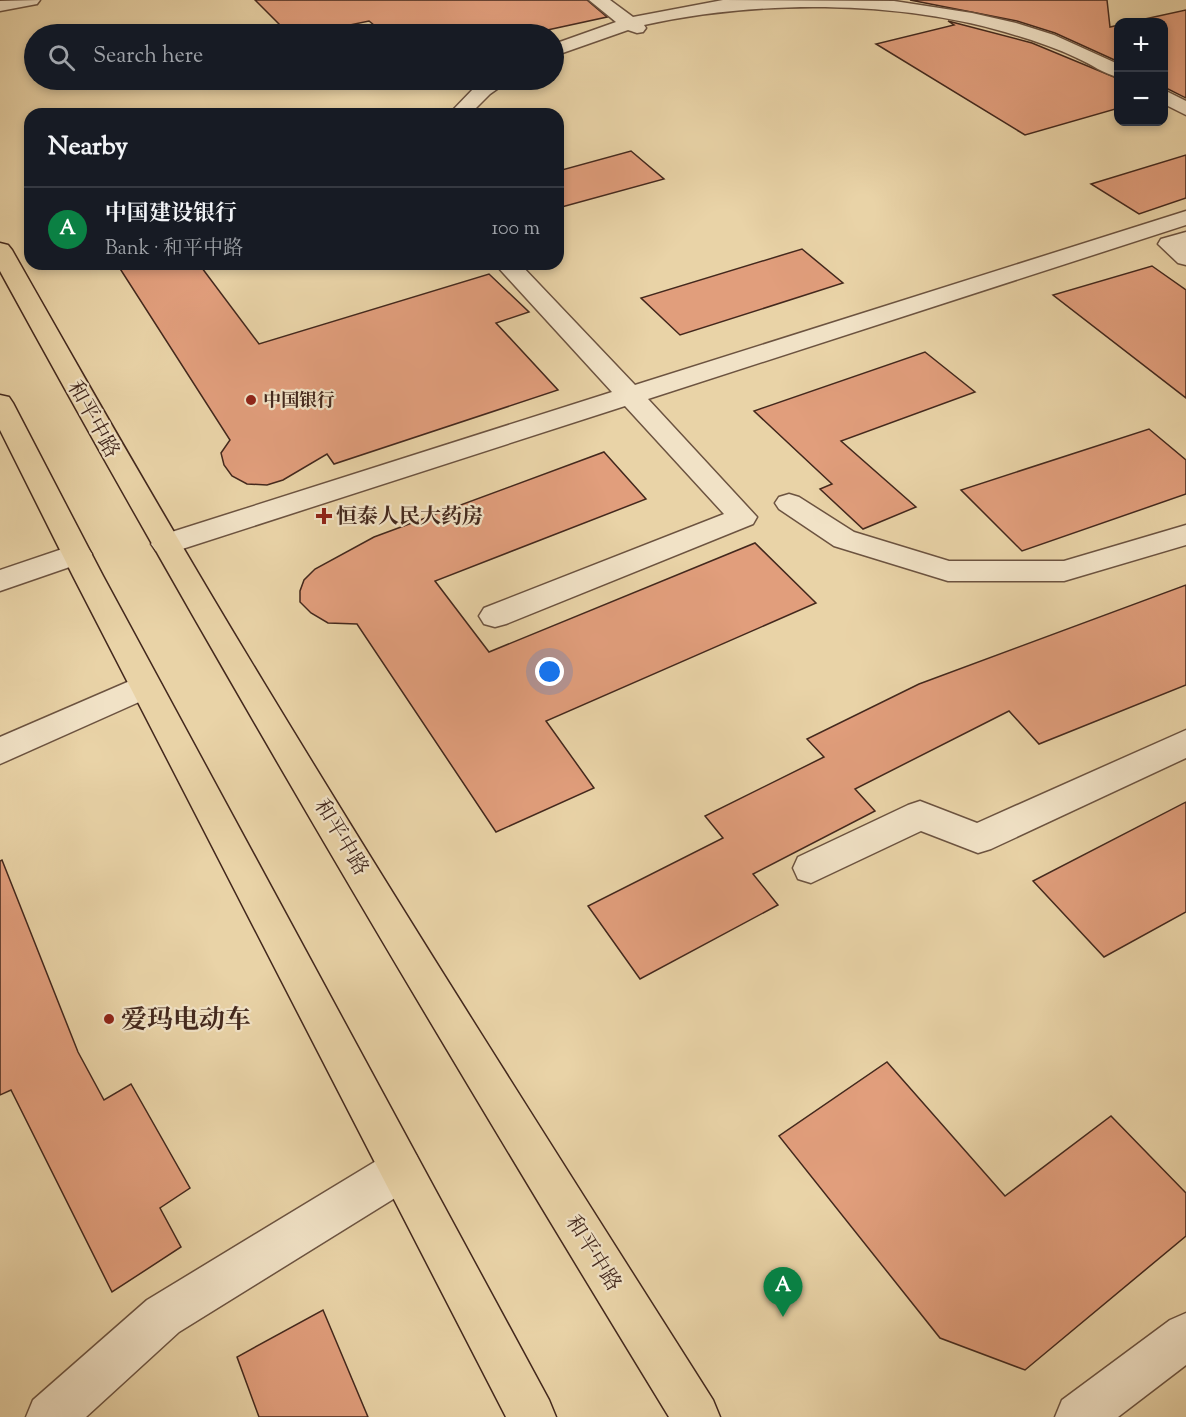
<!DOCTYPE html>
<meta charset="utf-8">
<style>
body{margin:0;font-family:"Sorts Mill Goudy","Noto Serif SC",serif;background:#20242c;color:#f1f3f6}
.controls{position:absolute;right:18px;top:18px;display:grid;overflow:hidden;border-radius:12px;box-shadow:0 3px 9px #0003}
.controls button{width:54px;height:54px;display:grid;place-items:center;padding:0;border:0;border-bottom:2px solid #363941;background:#171b24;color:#f1f3f6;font:30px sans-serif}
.you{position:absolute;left:550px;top:672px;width:21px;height:21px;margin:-15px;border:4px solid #fff;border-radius:50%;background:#1a73e8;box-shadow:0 0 0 9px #1a73e833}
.badge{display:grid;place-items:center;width:39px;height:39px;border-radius:50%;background:#0b8043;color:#fff;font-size:20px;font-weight:700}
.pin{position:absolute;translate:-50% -50px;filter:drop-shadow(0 2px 3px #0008)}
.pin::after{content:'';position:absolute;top:32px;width:21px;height:18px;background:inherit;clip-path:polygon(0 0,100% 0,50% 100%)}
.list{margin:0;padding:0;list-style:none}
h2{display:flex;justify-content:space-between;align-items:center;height:78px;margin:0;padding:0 24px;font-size:26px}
h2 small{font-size:20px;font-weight:400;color:#9ea1a6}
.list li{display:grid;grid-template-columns:39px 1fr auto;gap:18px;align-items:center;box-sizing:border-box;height:84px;padding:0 24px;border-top:2px solid #363941}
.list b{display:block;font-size:22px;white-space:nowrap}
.list p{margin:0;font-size:20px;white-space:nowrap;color:#9ea1a6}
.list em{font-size:20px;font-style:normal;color:#9ea1a6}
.icon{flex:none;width:33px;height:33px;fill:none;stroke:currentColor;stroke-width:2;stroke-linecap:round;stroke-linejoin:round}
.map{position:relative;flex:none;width:1186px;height:1417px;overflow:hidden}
.search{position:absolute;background:#171b24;box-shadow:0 3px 9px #0003;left:24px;top:24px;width:540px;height:66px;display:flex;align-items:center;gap:15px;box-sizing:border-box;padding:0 21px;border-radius:33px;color:#9ea1a6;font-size:22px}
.panel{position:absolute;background:#171b24;box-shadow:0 3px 9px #0003;left:24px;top:108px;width:540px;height:162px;border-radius:18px}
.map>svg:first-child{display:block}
</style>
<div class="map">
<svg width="1186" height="1417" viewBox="0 0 1186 1417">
<rect width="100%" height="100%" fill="#e9d3a7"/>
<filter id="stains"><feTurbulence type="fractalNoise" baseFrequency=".00333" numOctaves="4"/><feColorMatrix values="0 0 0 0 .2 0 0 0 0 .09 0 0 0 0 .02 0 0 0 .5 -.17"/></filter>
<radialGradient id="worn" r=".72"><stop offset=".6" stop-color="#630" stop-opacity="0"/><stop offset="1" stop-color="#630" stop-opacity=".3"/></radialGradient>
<g fill="#e19e7c" stroke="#43281d" stroke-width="1.5">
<path d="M255,0H587L607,17L529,34H522L512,26L477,34H385L369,21L306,34H289Z"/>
<path d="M910,0H1107L1110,27L1119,25V62L1055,33L1017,21Z"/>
<path d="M1186,10V98L1164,87V22H1131Z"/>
<path d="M948,21L1032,43L1119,79V108L1025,135L876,44L954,25Z"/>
<path d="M631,151L664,179L558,208V171Z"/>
<path d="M1186,155V198L1139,214L1091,184Z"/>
<path d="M802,249L843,283L680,335L641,298Z"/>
<path d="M117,264H199L259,344L489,274L529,312L496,323L558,390L334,464L327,454L283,480L267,485L247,484L232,476L224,465L221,453L230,440Z"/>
<path d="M1152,266L1186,290V398L1053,295Z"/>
<path d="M925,352L975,392L841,441L916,507L863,529L820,489L832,484L754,411Z"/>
<path d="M1149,429L1186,460V494L1022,551L961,490Z"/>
<path d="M604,452L646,499L435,581L489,652L755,543L816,603L546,721L594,788L496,832L357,624L328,623L311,613L300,602V591L304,580L315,569L374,537Z"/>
<path d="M1186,585V685L1039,744L1009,711L855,789L875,811L753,874L778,905L640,979L588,906L723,838L705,816L824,757L807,739L919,684Z"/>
<path d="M1186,802V912L1104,957L1033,881Z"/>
<path d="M2,860L78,1052L104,1100L131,1084L190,1188L160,1208L181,1247L112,1292L11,1090L0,1095V861Z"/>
<path d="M887,1062L1005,1196L1111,1116L1186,1193V1236L1025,1370L940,1338L779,1136Z"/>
<path d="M323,1310L368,1417H259L237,1357Z"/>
</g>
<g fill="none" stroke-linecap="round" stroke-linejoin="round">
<g stroke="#6c5340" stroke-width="3">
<g id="minor">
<path d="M40,0L37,4L0,11V1Z"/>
<path d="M589,0H610L633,17L723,0L894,1L972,13L1016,23L1054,35L1118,64V77C1104,74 1091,64 1077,58C1054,47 1029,39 1005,32C894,0 756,0 644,25L646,28L643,32L637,33L628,30L554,56V44L616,22Z"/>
<path d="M487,80H510L490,94L470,114H449L476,86Z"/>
<path d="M1164,90L1186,101V115L1164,104Z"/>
<path d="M1186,211V225L648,399L757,517L753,524L506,624L495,627L484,624L479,616L484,608L724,514L625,406L176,551L166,554L156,551L151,544L156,537L612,392L495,264H520L635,385Z"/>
<path d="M1186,232V265L1178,263L1158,244L1161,239Z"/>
<path d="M789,494L799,497L854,532L949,561H1064L1186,525V545L1064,581H948L834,546L779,509L775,503L779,497Z"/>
<path d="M77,544L87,547L92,554L87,561L0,591V570Z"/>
<path d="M146,674L157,678L162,686L157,694L0,764V737Z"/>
<path d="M1186,730V758L991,849L978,853L921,831L811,883L798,879L793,868L798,857L908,805L920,801L977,823Z"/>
<path d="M401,1149L416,1155L422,1170L416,1185L179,1332L86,1417H26L33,1400L147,1300L386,1155Z"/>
<path d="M1186,1313V1365L1118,1417H1055L1062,1400L1170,1320Z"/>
</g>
</g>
<g stroke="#43281d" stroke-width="3">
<g id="major">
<path d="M0,243L8,245L12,250C94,395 177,540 264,683C410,924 562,1162 713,1400L720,1417H669C438,1039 212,659 0,271Z"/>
<path d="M0,395L9,397L13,403L103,576L549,1400L556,1417H506L73,576L0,430Z"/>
</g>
</g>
<use href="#minor" fill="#f1e2c6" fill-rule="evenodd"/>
<use href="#major" fill="#e9d3a7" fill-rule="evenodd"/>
</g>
<g fill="#8f2418" stroke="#f1e2c6" stroke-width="2">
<circle cx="251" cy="400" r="6"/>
<path d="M321 507h6v6h6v6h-6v6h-6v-6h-6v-6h6z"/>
<circle cx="109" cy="1019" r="6"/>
</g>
<g text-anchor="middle" stroke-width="4.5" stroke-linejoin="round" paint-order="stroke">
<g font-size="18" font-weight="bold" fill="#43281d" stroke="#f1e2c6" text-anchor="start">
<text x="263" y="406">中国银行</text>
</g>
<g font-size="21" fill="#43281d" stroke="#f1e2c6">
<text transform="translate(94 419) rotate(61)" y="7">和平中路</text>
<text transform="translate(342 837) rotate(59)" y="7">和平中路</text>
<text transform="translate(594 1253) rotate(58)" y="7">和平中路</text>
</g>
<g font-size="21" font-weight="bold" fill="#43281d" stroke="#f1e2c6" text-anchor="start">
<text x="336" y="523">恒泰人民大药房</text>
</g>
<g font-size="26" font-weight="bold" fill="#43281d" stroke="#f1e2c6" text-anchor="start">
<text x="121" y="1028">爱玛电动车</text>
</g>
</g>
<rect width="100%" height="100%" filter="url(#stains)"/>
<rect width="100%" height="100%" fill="url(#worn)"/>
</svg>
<div class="controls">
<button>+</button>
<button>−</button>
</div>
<div class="you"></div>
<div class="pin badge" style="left:783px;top:1317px">A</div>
<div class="search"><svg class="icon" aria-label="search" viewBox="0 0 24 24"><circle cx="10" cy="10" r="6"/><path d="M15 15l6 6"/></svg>Search here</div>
<section class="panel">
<h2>Nearby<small></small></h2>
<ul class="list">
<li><span class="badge">A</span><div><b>中国建设银行</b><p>Bank · 和平中路</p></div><em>100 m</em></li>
</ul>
</section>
</div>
